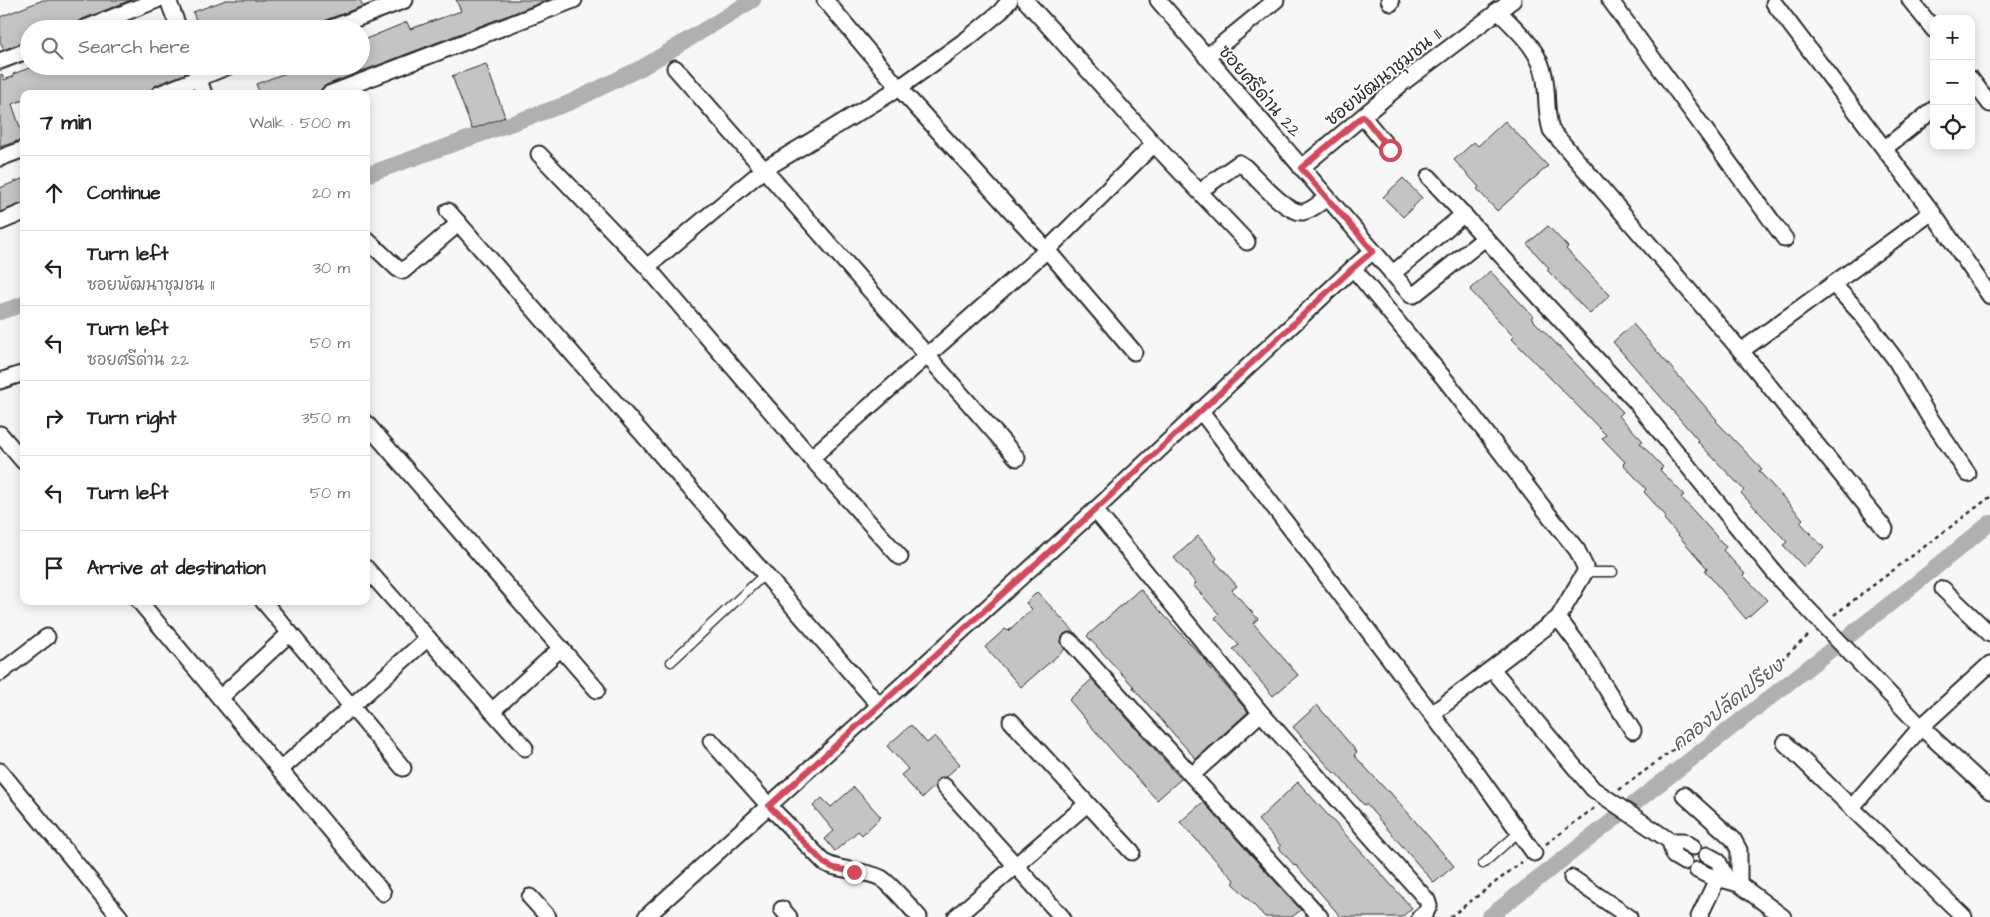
<!DOCTYPE html>
<meta charset="utf-8">
<style>
body{margin:0;font-family:"Architects Daughter","Playpen Sans Thai",sans-serif;background:#f2f2f2;color:#222}
.controls{position:absolute;right:15px;top:15px;display:grid;overflow:hidden;border-radius:10px;box-shadow:0 2px 12px #0003}
.controls button{width:45px;height:45px;display:grid;place-items:center;padding:0;border:0;border-bottom:1px solid #e0e0e0;background:#fff;color:#222;font:25px sans-serif}
.stop{position:absolute;width:15px;height:15px;margin:-11px;border:4px solid #d1495b;border-radius:50%;background:#fff}
.stop.end{background:#d1495b;border-color:#fff;box-shadow:0 1px 5px #0008}
.list{margin:0;padding:0;list-style:none}
h2{display:flex;justify-content:space-between;align-items:center;height:65px;margin:0;padding:0 20px;font-size:21px}
h2 small{font-size:16px;font-weight:400;color:#767676}
.list li{display:grid;grid-template-columns:32px 1fr auto;gap:15px;align-items:center;box-sizing:border-box;height:75px;padding:0 20px;border-top:1px solid #e0e0e0}
.list b{display:block;font-size:19px;white-space:nowrap}
.list p{margin:0;font-size:16px;white-space:nowrap;color:#767676}
.list em{font-size:16px;font-style:normal;color:#767676}
.icon{flex:none;width:28px;height:28px;fill:none;stroke:currentColor;stroke-width:2;stroke-linecap:round;stroke-linejoin:round}
.map{position:relative;flex:none;width:1990px;height:917px;overflow:hidden}
.search{position:absolute;background:#fff;box-shadow:0 2px 12px #0003;left:20px;top:20px;width:350px;height:55px;display:flex;align-items:center;gap:12px;box-sizing:border-box;padding:0 18px;border-radius:28px;color:#767676;font-size:19px}
.panel{position:absolute;background:#fff;box-shadow:0 2px 12px #0003;left:20px;top:90px;width:350px;height:515px;border-radius:10px}
.map>svg:first-child{display:block}
</style>
<div class="map">
<svg width="1990" height="917" viewBox="0 0 1990 917">
<rect width="100%" height="100%" fill="#f7f7f7"/>
<filter id="ink" filterUnits="userSpaceOnUse"><feTurbulence type="fractalNoise" baseFrequency=".02" numOctaves="2"/><feDisplacementMap in="SourceGraphic" scale="10" xChannelSelector="R" yChannelSelector="G"/><feConvolveMatrix kernelMatrix="1 2 1 2 8 2 1 2 1" color-interpolation-filters="sRGB"/></filter>
<g filter="url(#ink)">
<g fill="none" stroke-linecap="round" stroke-linejoin="round">
<g stroke="#b0b0b0" stroke-width="16">
<path d="M366,175L569,103L643,67L753,0"/>
<path d="M0,312L24,304"/>
<path d="M1489,917L1914,585L1990,523"/>
</g>
</g>
<g fill="#c4c4c4" stroke="#2b2b2b">
<path d="M43,0H131L80,20L69,27L68,24L57,29H29V40L4,50L0,41V17Z"/>
<path d="M226,0H360L363,6L326,20L318,29H249L245,19L219,29H199L193,12Z"/>
<path d="M456,0H548L326,85L321,89L319,94H260L256,84L304,66H361V41L407,22L410,29L461,11Z"/>
<path d="M486,64L505,117L472,129L452,76Z"/>
<path d="M35,66H182L185,74L156,85L151,90L140,94H24V100L12,104L24,139L0,147V75L2,74L4,80L14,76L13,74Z"/>
<path d="M1505,121L1548,166L1497,211L1477,189L1479,187L1454,160L1474,142L1478,146Z"/>
<path d="M24,178V203L0,212V188Z"/>
<path d="M1403,178L1422,198L1403,217L1383,197Z"/>
<path d="M1548,226L1568,247L1566,249L1610,295L1590,314L1547,270L1549,268L1527,244Z"/>
<path d="M1490,271L1533,316L1531,318L1623,412L1619,416L1643,441L1640,443L1663,467L1660,470L1684,495L1681,497L1726,547L1723,550L1745,574L1743,575L1767,600L1746,619L1705,571L1707,568L1664,519L1666,516L1644,492L1646,489L1623,464L1625,462L1602,438L1606,435L1512,339L1514,337L1470,290Z"/>
<path d="M1633,324L1717,420L1716,421L1762,469L1759,471L1803,519L1800,522L1824,548L1804,567L1783,545L1787,542L1741,493L1744,490L1697,441L1698,440L1613,342Z"/>
<path d="M1198,536L1217,558L1215,561L1237,586L1232,590L1258,619L1253,623L1298,675L1273,696L1233,649L1239,645L1215,618L1219,614L1193,585L1196,583L1174,558Z"/>
<path d="M1140,589L1208,663L1207,664L1248,712L1196,759L1133,688L1134,687L1087,636Z"/>
<path d="M1037,592L1053,609L1079,637L1072,632L1064,634L1061,642L1065,649L1021,687L985,647L1005,629L1008,631L1032,609L1026,603Z"/>
<path d="M1092,679L1181,779L1157,800L1113,752L1069,700Z"/>
<path d="M1317,705L1357,752L1354,755L1388,792L1389,791L1454,866L1434,883L1366,804L1364,805L1335,772L1334,773L1293,727Z"/>
<path d="M911,725L927,743L935,736L960,764L946,777L938,779L935,786L922,798L901,775L908,769L887,746Z"/>
<path d="M1298,782L1412,908L1402,917H1341L1296,865L1295,866L1279,848L1281,846L1258,820Z"/>
<path d="M854,787L881,817L862,835L858,831L835,851L825,839L834,831L813,806L822,798L831,807Z"/>
<path d="M1203,802L1301,910L1292,917H1265L1233,883L1235,881L1180,822Z"/>
</g>
<g fill="none" stroke-linecap="round" stroke-linejoin="round">
<g stroke="#2b2b2b" stroke-width="11">
<g id="lane">
<path d="M1585,572H1613"/>
<path d="M671,662L765,574"/>
<path d="M1483,864L1519,832"/>
</g>
</g>
<g stroke="#2b2b2b" stroke-width="19">
<g id="street">
<path d="M168,0L179,29"/>
<path d="M825,0L899,88L1047,250L1134,352"/>
<path d="M1025,0L1154,144L1247,242"/>
<path d="M1158,0L1411,295H1414L1485,238"/>
<path d="M1389,0L1391,3"/>
<path d="M1610,0L1785,239"/>
<path d="M1910,0L1934,30"/>
<path d="M1774,3L1932,212L1990,296"/>
<path d="M1497,10C1517,30 1541,50 1545,80C1548,100 1545,109 1551,130L1741,351L1885,529"/>
<path d="M83,29L157,0"/>
<path d="M329,29L405,0"/>
<path d="M1206,57L1276,0"/>
<path d="M0,61L29,50"/>
<path d="M194,66L204,94"/>
<path d="M675,68L1017,458"/>
<path d="M1971,79L1990,104"/>
<path d="M159,94L229,66"/>
<path d="M329,94L574,0"/>
<path d="M1363,117L1390,150"/>
<path d="M1885,148L1934,109"/>
<path d="M539,154L647,267L811,458L900,557"/>
<path d="M0,158L24,149"/>
<path d="M1301,168L1405,81L1513,0"/>
<path d="M1429,177L1635,401L1782,582L1921,727L1990,791"/>
<path d="M1208,185L1239,163L1245,167C1257,178 1286,214 1303,212C1311,211 1321,202 1327,198"/>
<path d="M448,211L879,705"/>
<path d="M0,222L24,212"/>
<path d="M366,239L398,269L403,271L459,223"/>
<path d="M647,267L763,170L899,88L967,39L1000,12L1010,0"/>
<path d="M1353,268L1447,382L1552,519L1577,550L1585,567V572L1558,618L1580,647L1633,731"/>
<path d="M1392,274L1464,214"/>
<path d="M1833,284L1862,315L1895,359L1928,415L1968,474"/>
<path d="M1741,351L1932,212"/>
<path d="M0,381L24,373"/>
<path d="M1200,410L1476,772L1534,853"/>
<path d="M366,423L597,690"/>
<path d="M0,434L24,462"/>
<path d="M811,458L1047,250L1154,144"/>
<path d="M1095,510L1261,713L1427,900L1429,906L1426,912L1420,917"/>
<path d="M366,568L525,748"/>
<path d="M1943,589L1990,634"/>
<path d="M139,601L383,893"/>
<path d="M263,601L403,768"/>
<path d="M1070,641L1320,917"/>
<path d="M1492,669L1593,789L1670,841H1683L1693,847"/>
<path d="M0,673L47,637"/>
<path d="M220,698L290,633"/>
<path d="M492,711L561,648"/>
<path d="M1432,714L1558,618"/>
<path d="M1011,721L1132,852"/>
<path d="M711,741L769,806L825,863C842,872 863,869 881,878C891,884 910,907 919,917"/>
<path d="M1785,743L1964,917"/>
<path d="M280,770L428,638"/>
<path d="M0,771L120,917"/>
<path d="M1192,775L1261,713"/>
<path d="M944,786L1062,917"/>
<path d="M1684,795L1733,839L1739,850V884"/>
<path d="M1852,807L1921,727L1990,664"/>
<path d="M1670,841L1674,856L1684,862"/>
<path d="M1707,855L1718,861L1726,878"/>
<path d="M1697,870L1707,875L1739,884L1783,917"/>
<path d="M1572,878L1629,917"/>
<path d="M530,897L548,917"/>
<path d="M782,909L789,917"/>
<path d="M646,917L1095,510L1353,268L1373,251"/>
<path d="M956,917L1087,804"/>
<path d="M1699,917L1721,871"/>
</g>
</g>
<g stroke="#2b2b2b" stroke-width="2.5" stroke-dasharray="4 4" stroke-linecap="butt">
<path d="M1834,615L1990,497"/>
<path d="M1619,790L1717,717L1810,634"/>
<path d="M1546,844L1594,808"/>
<path d="M1450,917L1522,862"/>
</g>
<use href="#lane" stroke="#fff" stroke-width="8"/>
<use href="#street" stroke="#fff" stroke-width="15"/>
</g>
</g>
<g fill="none" stroke-linecap="round" stroke-linejoin="round" filter="url(#ink)">
<path stroke="#d1495b" stroke-width="6" d="M854,872L834,868L824,863L769,806L1095,510L1353,268L1373,251L1301,168L1363,116L1390,150"/>
</g>
<g text-anchor="middle" stroke-width="4" stroke-linejoin="round" paint-order="stroke">
<g font-size="18" fill="#2b2b2b" stroke="#fff">
<text transform="translate(1383 77) rotate(-39)" y="6">ซอยพัฒนาชุมชน 11</text>
<text transform="translate(1260 91) rotate(49)" y="6">ซอยศรีด่าน 22</text>
</g>
<g font-size="19" font-style="italic" fill="#5a5a5a" stroke="#fff">
<text transform="translate(1727 704) rotate(-38)" y="7">คลองปลัดเปรียง</text>
</g>
</g>
</svg>
<div class="controls">
<button>+</button>
<button>−</button>
<button><svg class="icon" aria-label="locate" viewBox="0 0 24 24"><circle cx="12" cy="12" r="6"/><path d="M12 2v4M12 18v4M2 12h4M18 12h4"/></svg></button>
</div>
<div class="stop" style="left:1390px;top:150px"></div>
<div class="stop end" style="left:854px;top:872px"></div>
<div class="search"><svg class="icon" aria-label="search" viewBox="0 0 24 24"><circle cx="10" cy="10" r="6"/><path d="M15 15l6 6"/></svg>Search here</div>
<section class="panel">
<h2>7 min<small>Walk · 500 m</small></h2>
<ul class="list">
<li><svg class="icon" aria-label="ahead" viewBox="0 0 24 24"><path d="M12 20V5M6 11l6-6 6 6"/></svg><div><b>Continue</b></div><em>20 m</em></li>
<li><svg class="icon" aria-label="left" viewBox="0 0 24 24"><path d="M17 20v-9H6M10 6l-5 5 5 5"/></svg><div><b>Turn left</b><p>ซอยพัฒนาชุมชน 11</p></div><em>30 m</em></li>
<li><svg class="icon" aria-label="left" viewBox="0 0 24 24"><path d="M17 20v-9H6M10 6l-5 5 5 5"/></svg><div><b>Turn left</b><p>ซอยศรีด่าน 22</p></div><em>50 m</em></li>
<li><svg class="icon" aria-label="right" viewBox="0 0 24 24"><path d="M7 20v-9h11M14 6l5 5-5 5"/></svg><div><b>Turn right</b></div><em>350 m</em></li>
<li><svg class="icon" aria-label="left" viewBox="0 0 24 24"><path d="M17 20v-9H6M10 6l-5 5 5 5"/></svg><div><b>Turn left</b></div><em>50 m</em></li>
<li><svg class="icon" aria-label="arrive" viewBox="0 0 24 24"><path d="M6 21V4h12l-3 4 3 4H6"/></svg><div><b>Arrive at destination</b></div></li>
</ul>
</section>
</div>
